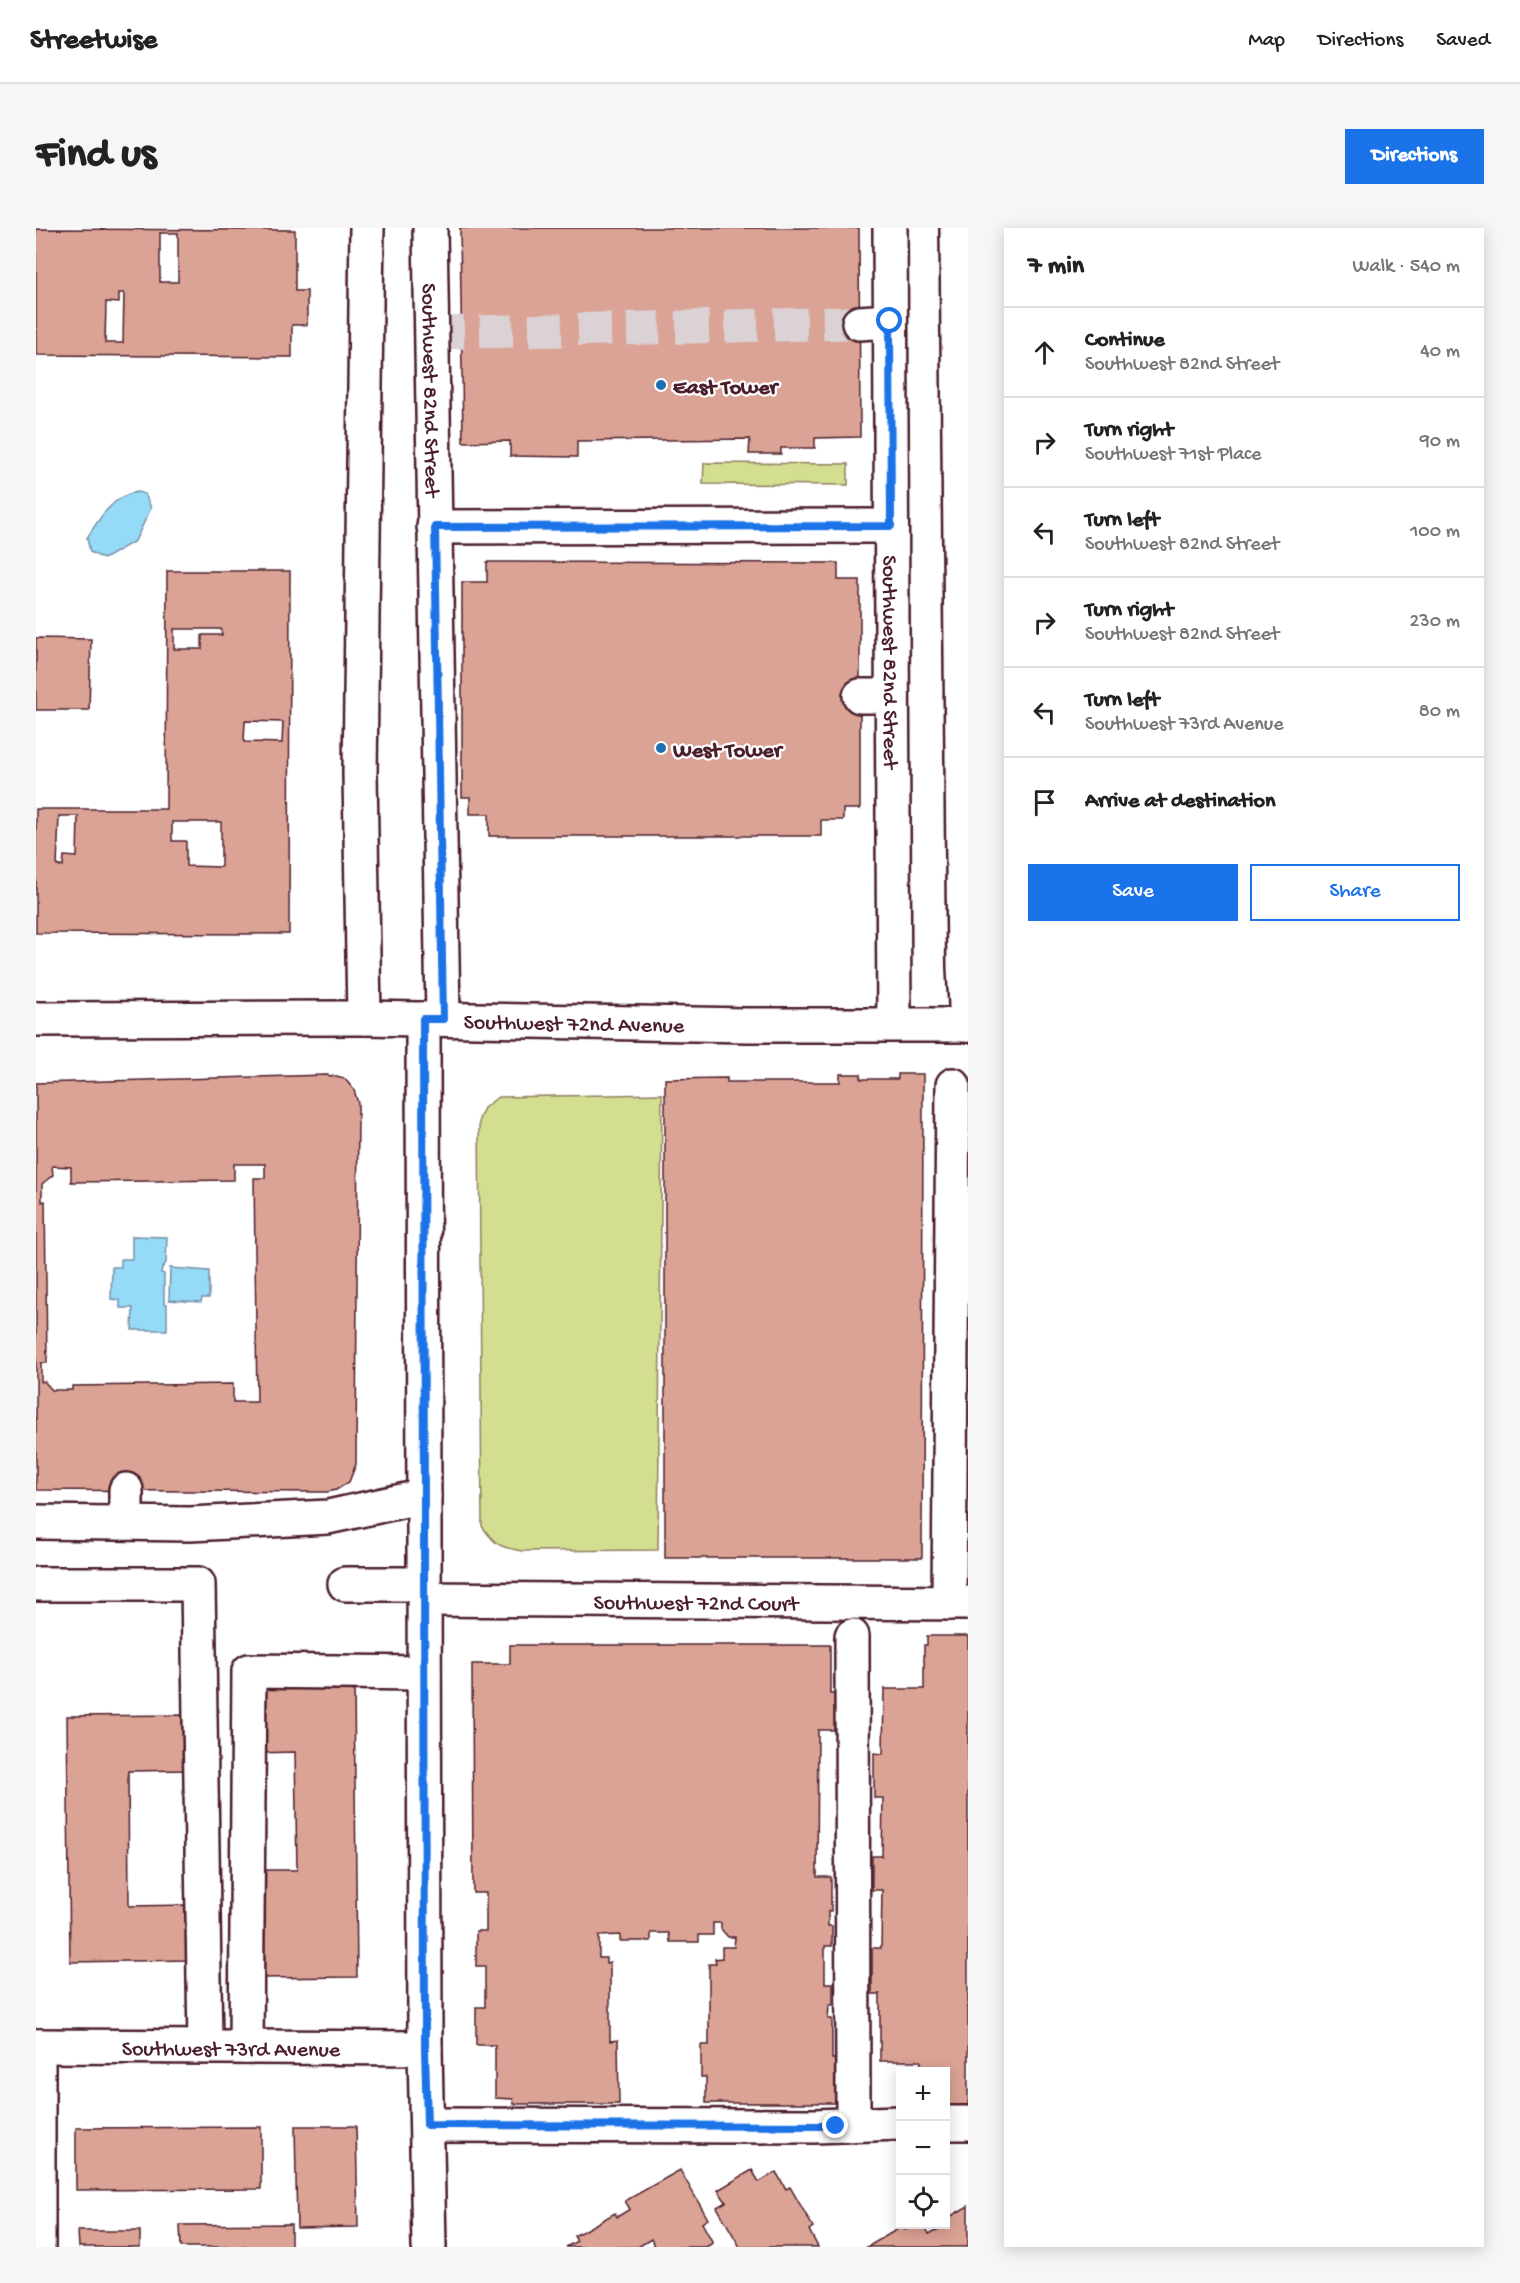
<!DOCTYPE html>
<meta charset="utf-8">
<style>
body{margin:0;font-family:"Gochi Hand",sans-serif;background:#f6f6f6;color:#222}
.controls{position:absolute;right:18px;bottom:18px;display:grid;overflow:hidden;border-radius:0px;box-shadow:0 3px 15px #0003}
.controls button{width:54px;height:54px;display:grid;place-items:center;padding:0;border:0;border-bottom:2px solid #e0e0e0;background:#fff;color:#222;font:30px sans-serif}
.stop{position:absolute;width:18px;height:18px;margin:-14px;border:4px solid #1a73e8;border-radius:50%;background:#fff}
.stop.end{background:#1a73e8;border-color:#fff;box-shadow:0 2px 6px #0008}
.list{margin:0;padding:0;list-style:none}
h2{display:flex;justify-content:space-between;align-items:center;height:78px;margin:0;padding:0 24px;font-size:26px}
h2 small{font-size:20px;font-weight:400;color:#767676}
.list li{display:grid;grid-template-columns:39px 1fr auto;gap:18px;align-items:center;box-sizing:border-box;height:90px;padding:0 24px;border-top:2px solid #e0e0e0}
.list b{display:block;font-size:22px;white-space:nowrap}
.list p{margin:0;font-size:20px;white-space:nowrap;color:#767676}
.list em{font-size:20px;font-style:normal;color:#767676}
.actions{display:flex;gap:12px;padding:18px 24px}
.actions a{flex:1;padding:14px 0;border:2px solid #1a73e8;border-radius:0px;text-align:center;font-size:21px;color:#1a73e8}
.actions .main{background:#1a73e8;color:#fff}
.icon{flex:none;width:33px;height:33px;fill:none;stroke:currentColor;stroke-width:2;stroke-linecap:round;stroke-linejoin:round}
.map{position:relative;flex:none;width:932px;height:2019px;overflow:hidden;border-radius:0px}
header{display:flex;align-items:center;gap:36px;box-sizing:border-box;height:84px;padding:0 30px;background:#fff;border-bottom:2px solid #e0e0e0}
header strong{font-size:28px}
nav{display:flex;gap:33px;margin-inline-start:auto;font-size:21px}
.intro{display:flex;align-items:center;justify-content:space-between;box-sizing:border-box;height:144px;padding:0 36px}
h1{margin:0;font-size:42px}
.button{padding:15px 27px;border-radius:0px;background:#1a73e8;color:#fff;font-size:21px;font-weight:700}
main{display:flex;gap:36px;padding:0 36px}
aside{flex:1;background:#fff;border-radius:0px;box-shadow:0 3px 15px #0003}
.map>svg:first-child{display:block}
</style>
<header>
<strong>Streetwise</strong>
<nav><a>Map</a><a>Directions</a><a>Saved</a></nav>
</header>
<div class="intro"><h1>Find us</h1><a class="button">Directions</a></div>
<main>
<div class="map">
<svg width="932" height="2019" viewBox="0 0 932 2019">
<rect width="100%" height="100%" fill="#fff"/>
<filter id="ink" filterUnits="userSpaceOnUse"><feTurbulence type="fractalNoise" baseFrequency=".0167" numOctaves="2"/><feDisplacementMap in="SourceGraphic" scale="12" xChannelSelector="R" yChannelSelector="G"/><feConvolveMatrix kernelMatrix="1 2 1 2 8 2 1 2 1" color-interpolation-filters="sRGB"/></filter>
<g filter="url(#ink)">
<g fill="#d4de91" stroke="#8f7e5e" stroke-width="1.5">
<path d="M668,235L812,236V257L667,256Z"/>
<path d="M626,866L622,1322L486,1323C463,1319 459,1317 446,1298L443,891L448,880L462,869Z"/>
</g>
<g fill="#95daf7" stroke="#778fa5" stroke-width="1.5">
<path d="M102,264L109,266L115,280L99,313L68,331L54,324L51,310C62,292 78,266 102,264Z"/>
<path d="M96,1008L131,1009L130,1035L126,1040L125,1045L128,1046V1076H131V1102H96L97,1080H84V1072L75,1071L76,1039H85V1031H96Z"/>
<path d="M134,1040L173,1043V1070H166L165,1074L133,1072Z"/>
</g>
<g fill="#dba395" stroke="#4a1f2b" stroke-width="1.5" fill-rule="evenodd">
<path d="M424,0H823L824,209L779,210V220H745V226H713L714,211L541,213V229L474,228V213L427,214Z"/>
<path d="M0,1L259,2V63H271V97H256V129L0,127ZM124,5H142V54H124ZM83,65H88L87,115H69L70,74L83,75Z"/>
<path d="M451,334L802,335V352H824V581H807V592H785V608H453V586H434V569H426V354H451Z"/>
<path d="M131,343H254L253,706L0,705V581H130ZM138,401H185L186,407H166V421H138ZM209,493L247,494L246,515L208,514ZM23,588H42L41,629L28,628L27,638H21ZM136,594H185V639L150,638V613H136Z"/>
<path d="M0,410L55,411L53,482H0Z"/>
<path d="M804,846H825V851H862V846H887L886,1330H629V851L691,850V854H804Z"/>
<path d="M291,847L309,851L318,862L322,875L320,1236L313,1254L300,1262L291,1264L0,1262V855ZM198,936H229V950H218L221,1174H197V1156L36,1158V1162H16L8,1153L5,1154V1135H11L9,973L6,974V956L17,947L16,938L35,939V954L198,952Z"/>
<path d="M891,1408H932V1882H910V1844H885V1833H844V1766H836V1720H845L846,1662H836V1628H846L847,1570H838V1525L847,1526L848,1461H888V1417H891Z"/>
<path d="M474,1417H794V1466H807V1502H782L781,1649H795V1683H792V1698H796V1718H789V1755H797V1777H793L792,1791H796V1831H802V1875H670V1849H665V1817H673V1736H680L679,1731L686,1730V1719H698L699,1709H692L685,1701V1695H677V1707H663V1714H634L633,1705H615V1713H584V1707L563,1708V1730H570V1735L574,1734V1813L582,1812L583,1876H478L477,1871L459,1870V1817H440V1779H449V1738H440V1703H450V1665H437L436,1436H474Z"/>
<path d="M318,1458L321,1749L221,1750L220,1642H261L259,1524L218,1525V1459Z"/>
<path d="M152,1487L153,1542L92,1543L93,1678L153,1677L154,1732L34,1734L31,1488Z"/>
<path d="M259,1898H320L322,1999L261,2000Z"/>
<path d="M225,1899V1961L40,1962V1900Z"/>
<path d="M644,1942L672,1991L666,1995L677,2015L670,2019H619L615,2011L602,2019H530L541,2013L538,2008L579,1985L581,1989L594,1981L589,1973Z"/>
<path d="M716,1942L723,1954L740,1944L750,1961L754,1959L777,1999L773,2002L782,2019H704L681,1979L690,1974L682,1962Z"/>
<path d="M932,1978V2019H831L867,1998L869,2002L880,1996H888L893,2006L903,2001L901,1996H910V1991Z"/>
<path d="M255,1996V2019H145L144,1997Z"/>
<path d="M42,2003H104V2019H43Z"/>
</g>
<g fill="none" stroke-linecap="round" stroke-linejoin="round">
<path stroke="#dbd2d5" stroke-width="33" stroke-dasharray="33 16" stroke-linecap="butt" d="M395,105L823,95"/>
<g stroke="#4a1f2b" stroke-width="38">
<g id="minor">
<path id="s1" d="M394,0L407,791"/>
<path id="s2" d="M854,0L858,796"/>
<path d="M921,0L928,739L931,797"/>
<path d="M823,95L854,93"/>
<path d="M398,299L855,298"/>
<path d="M824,468H856"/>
<path d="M328,790L324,545L331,0"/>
<path id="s3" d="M0,791L328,790L712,797H932"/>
<path d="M387,791L389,1820L393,2019"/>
<path d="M0,1294L154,1296L292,1289L388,1268"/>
<path d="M90,1295V1262"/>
<path d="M2,1356H162L169,1818"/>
<path d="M309,1356H388"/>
<path id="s4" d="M388,1371L932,1375"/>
<path d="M913,1375L917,857"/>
<path d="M816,1408L817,1880"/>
<path id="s5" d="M0,1818L389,1820"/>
<path d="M2,1818V2019"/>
<path d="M210,1819L213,1443L388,1445"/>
<path d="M910,1895H932"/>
<path d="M391,1897L778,1898L864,1895"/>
</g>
</g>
<use href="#minor" stroke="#fff" stroke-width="33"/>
</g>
</g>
<g fill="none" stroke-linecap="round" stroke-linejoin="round" filter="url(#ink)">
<path stroke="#1a73e8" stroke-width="8" d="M800,1898L391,1897L389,1820L387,791H407L399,299L855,298L854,93"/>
</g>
<g fill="#1f6fb2" stroke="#fff" stroke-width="2">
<circle cx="625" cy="157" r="6"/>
<circle cx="625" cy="520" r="6"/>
</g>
<g text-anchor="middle" stroke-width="4.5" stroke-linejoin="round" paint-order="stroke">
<g font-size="22" font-weight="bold" fill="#4a1f2b" stroke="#fff" text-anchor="start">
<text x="637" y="165">East Tower</text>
<text x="637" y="528">West Tower</text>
</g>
<g font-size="22" fill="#4a1f2b" stroke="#fff">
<text dy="8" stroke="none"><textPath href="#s1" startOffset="162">Southwest 82nd Street</textPath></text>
<text dy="8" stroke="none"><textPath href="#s2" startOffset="434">Southwest 82nd Street</textPath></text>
<text dy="8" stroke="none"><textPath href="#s3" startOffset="538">Southwest 72nd Avenue</textPath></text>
<text dy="8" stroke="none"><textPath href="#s4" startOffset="272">Southwest 72nd Court</textPath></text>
<text dy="8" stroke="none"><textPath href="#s5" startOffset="195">Southwest 73rd Avenue</textPath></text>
</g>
</g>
</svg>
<div class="controls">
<button>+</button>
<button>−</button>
<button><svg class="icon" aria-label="locate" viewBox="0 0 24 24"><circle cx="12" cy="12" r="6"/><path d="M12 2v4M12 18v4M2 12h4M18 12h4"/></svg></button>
</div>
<div class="stop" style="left:854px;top:93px"></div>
<div class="stop end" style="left:800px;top:1898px"></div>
</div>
<aside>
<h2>7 min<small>Walk · 540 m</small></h2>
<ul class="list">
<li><svg class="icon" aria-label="ahead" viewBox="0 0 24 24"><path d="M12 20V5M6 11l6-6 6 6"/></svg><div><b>Continue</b><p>Southwest 82nd Street</p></div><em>40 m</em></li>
<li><svg class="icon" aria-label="right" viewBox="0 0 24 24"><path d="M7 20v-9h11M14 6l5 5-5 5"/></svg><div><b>Turn right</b><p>Southwest 71st Place</p></div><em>90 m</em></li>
<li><svg class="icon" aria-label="left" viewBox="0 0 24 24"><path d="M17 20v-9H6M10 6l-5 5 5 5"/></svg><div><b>Turn left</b><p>Southwest 82nd Street</p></div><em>100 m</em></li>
<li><svg class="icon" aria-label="right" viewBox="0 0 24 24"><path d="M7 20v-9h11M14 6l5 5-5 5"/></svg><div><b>Turn right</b><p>Southwest 82nd Street</p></div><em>230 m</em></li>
<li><svg class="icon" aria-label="left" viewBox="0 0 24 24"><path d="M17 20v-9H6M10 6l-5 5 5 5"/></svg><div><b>Turn left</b><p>Southwest 73rd Avenue</p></div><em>80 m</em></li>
<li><svg class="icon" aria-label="arrive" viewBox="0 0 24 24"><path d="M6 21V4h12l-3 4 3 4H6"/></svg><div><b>Arrive at destination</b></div></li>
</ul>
<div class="actions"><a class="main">Save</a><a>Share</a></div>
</aside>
</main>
